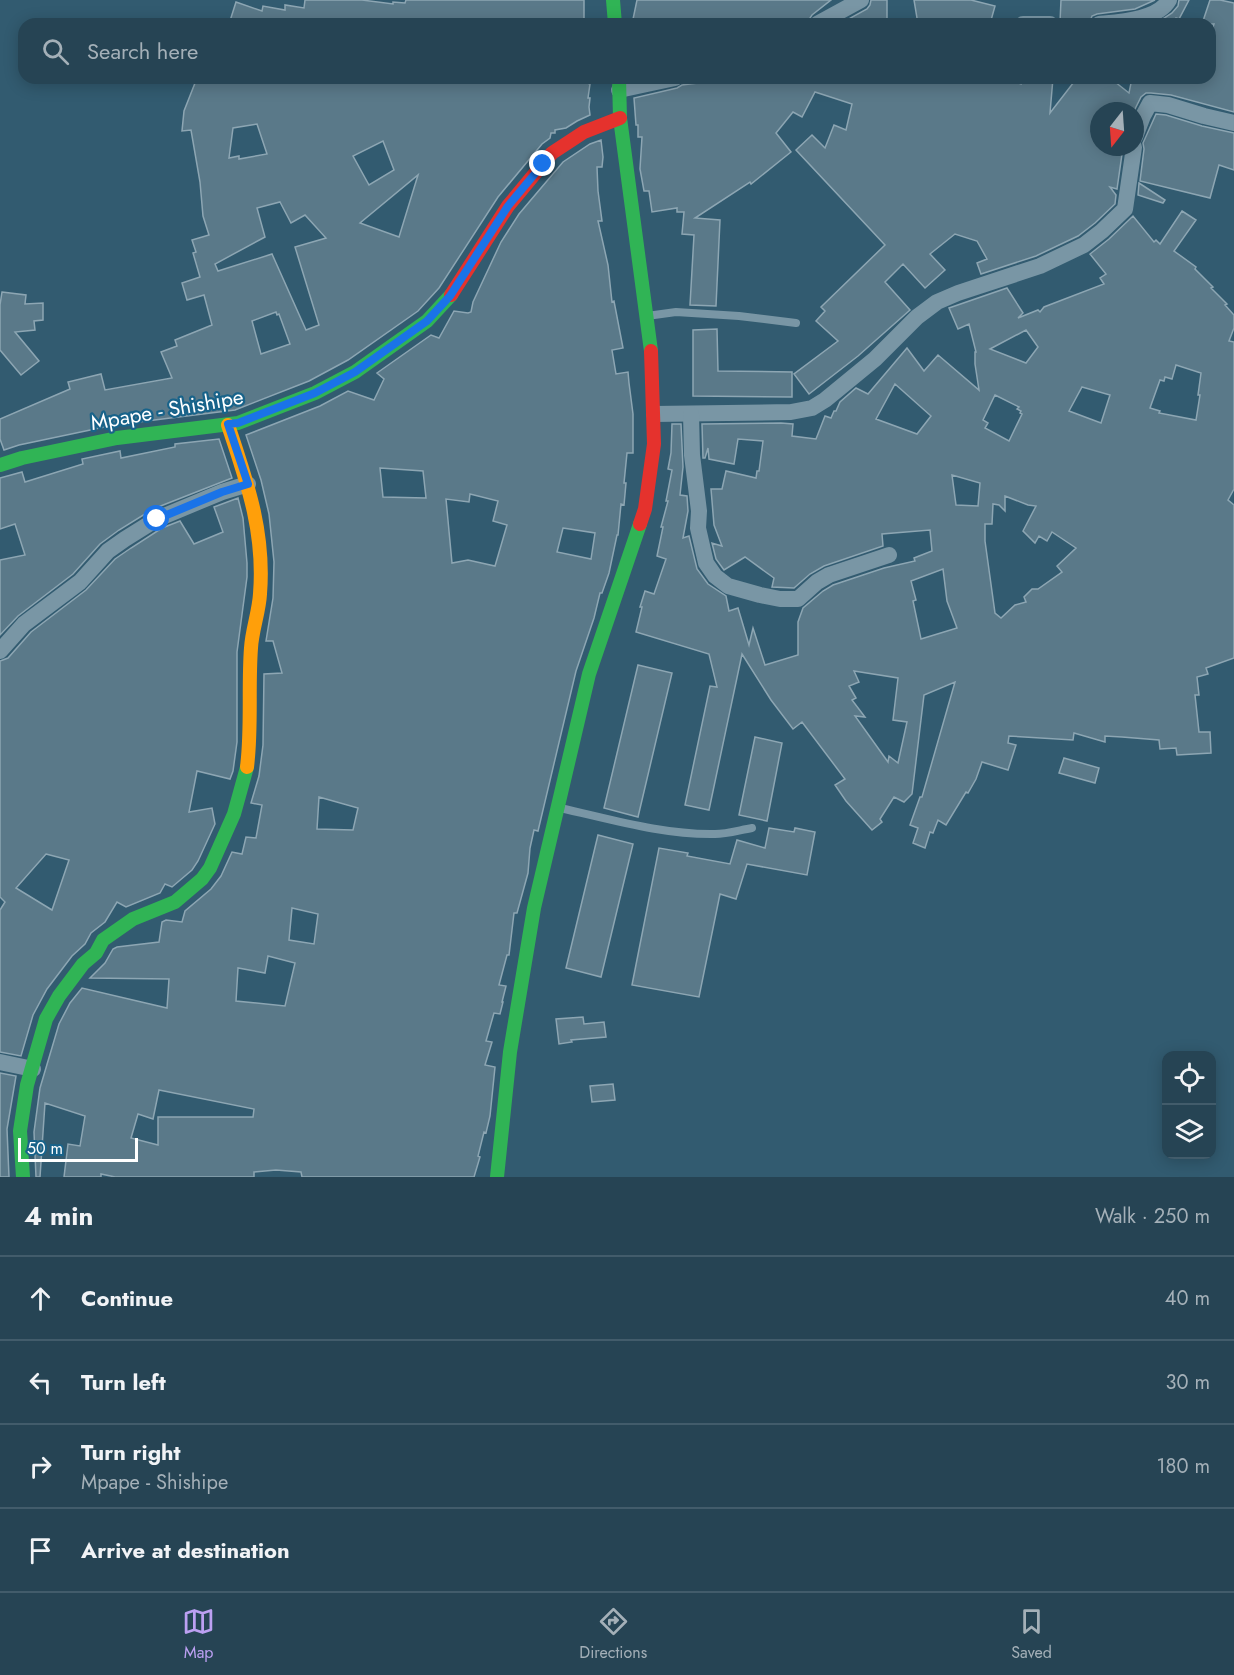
<!DOCTYPE html>
<meta charset="utf-8">
<style>
body{margin:0;font-family:Jost,sans-serif;background:#324e5e;color:#f1f3f6}
.controls{position:absolute;right:18px;bottom:18px;display:grid;overflow:hidden;border-radius:12px;box-shadow:0 3px 15px #0003}
.controls button{width:54px;height:54px;display:grid;place-items:center;padding:0;border:0;border-bottom:2px solid #425c6b;background:#264454;color:#f1f3f6;font:30px sans-serif}
.compass{position:absolute;left:1090px;top:102px;width:54px;height:54px;border-radius:50%;background:#264454;box-shadow:0 3px 15px #0003;rotate:197deg}
.scale{position:absolute;left:18px;bottom:15px;width:120px;box-sizing:border-box;padding-left:6px;border:3px solid #fff;border-top:0;font-size:16px;line-height:21px;white-space:nowrap;color:#fff;-webkit-text-stroke:4px #18638a;paint-order:stroke}
.stop{position:absolute;width:18px;height:18px;margin:-14px;border:4px solid #1a73e8;border-radius:50%;background:#fff}
.stop.end{background:#1a73e8;border-color:#fff;box-shadow:0 2px 6px #0008}
.list{margin:0;padding:0;list-style:none}
h2{display:flex;justify-content:space-between;align-items:center;height:78px;margin:0;padding:0 24px;font-size:26px}
h2 small{font-size:20px;font-weight:400;color:#a4b0b8}
.list li{display:grid;grid-template-columns:39px 1fr auto;gap:18px;align-items:center;box-sizing:border-box;height:84px;padding:0 24px;border-top:2px solid #425c6b}
.list b{display:block;font-size:22px;white-space:nowrap}
.list p{margin:0;font-size:20px;white-space:nowrap;color:#a4b0b8}
.list em{font-size:20px;font-style:normal;color:#a4b0b8}
.icon{flex:none;width:33px;height:33px;fill:none;stroke:currentColor;stroke-width:2;stroke-linecap:round;stroke-linejoin:round}
.map{position:relative;flex:none;width:1234px;height:1177px;overflow:hidden}
.search{position:absolute;background:#264454;box-shadow:0 3px 15px #0003;left:18px;right:18px;top:18px;height:66px;display:flex;align-items:center;gap:15px;box-sizing:border-box;padding:0 21px;border-radius:18px;color:#a4b0b8;font-size:22px}
.sheet{height:414px;background:#264454}
nav{display:flex;justify-content:space-around;align-items:center;box-sizing:border-box;height:84px;border-top:2px solid #425c6b;background:#264454;font-size:16px;color:#a4b0b8}
nav a{display:grid;justify-items:center;gap:3px}
nav .on{color:#bca0f2}
.map>svg:first-child{display:block}
</style>
<div class="map">
<svg width="1234" height="1177" viewBox="0 0 1234 1177">
<rect width="100%" height="100%" fill="#325b70"/>
<g fill="#5a7989" stroke="#8da6b3" stroke-width="1.5" fill-rule="evenodd">
<path d="M305,0H362L393,4V2L405,3L406,0H584V20L559,21V24H455V21L426,20V24H229L236,2L262,11L263,6L285,10V5L304,8Z"/>
<path d="M637,0H831L812,15L806,24H632Z"/>
<path d="M871,0H887V24L843,22L867,9L870,5Z"/>
<path d="M914,0H971L995,6L990,24L968,21L967,24L946,20L947,24H918Z"/>
<path d="M1061,0H1155L1135,9L1097,14L1092,16L1089,24L1060,22Z"/>
<path d="M1179,0H1189L1179,19L1176,18L1174,24H1155L1172,13L1178,6Z"/>
<path d="M1210,0H1220L1234,3V112L1171,95L1151,93H1146L1141,97L1134,111H1099V147H1123L1117,189L1110,187L1116,195L1115,204L1095,223L1078,236L1036,256L981,274L977,263L987,259L977,241L955,234L930,254L945,270L925,288L903,264L885,282L910,310L858,356L809,394L794,374L838,341L816,321L825,311L821,307L885,245L796,150L812,135L825,148L834,125L846,130L852,104L815,92L802,117L793,112L776,133L791,152L751,184L750,182L695,218L720,220L716,306L690,305L694,235L682,234L684,212H677V208L652,212L649,191H644L640,169L642,137H638V125H636L634,98L677,88L682,85L713,81L712,78H1003L1021,84V78H1053L1050,113L1077,78H1110L1129,93L1132,78H1210V36L1214,24H1202Z"/>
<path d="M197,78H588L587,83L590,84L588,98H590L589,107L590,115L577,121L566,128L555,130V133H551L550,138L542,144L498,197L439,288L418,311L348,360L309,381L235,410L114,425L19,445L4,450L0,439V419L70,389L68,382L101,374L105,390L172,378L161,352L177,346L175,340L212,325L204,295L187,300L182,283L200,277L193,253L196,252L192,240L209,235L203,216L200,182L191,130L182,131L184,111ZM257,124L267,154L239,159V156L229,158L233,128ZM383,141L394,170L369,185L353,156ZM418,175L399,237L360,223ZM280,202L291,223L305,215L326,238L295,247L319,325L306,330L272,254L218,271L215,264L265,237L257,208ZM276,312L277,315L279,314L290,344L261,354L252,321Z"/>
<path d="M1156,114L1166,115L1202,126L1234,133V170L1219,165L1210,198L1140,181L1144,149L1143,143Z"/>
<path d="M601,140L603,157L602,167H597L598,191L602,221H598L608,265L612,302L614,301L623,348L612,350L616,374L628,372L629,383L633,414V453H627L624,483H626L624,505L621,504L618,535H617L609,573L602,593H600L594,618L576,671L538,831L534,830L530,848L528,873L517,913H514L509,955H507L499,985L506,986L502,1002H503L500,1014L494,1013L486,1041L492,1042L485,1065L495,1067L490,1116L486,1133L484,1132L478,1156L480,1157L474,1177H302L301,1172L276,1170L254,1172V1177H115L101,1174V1177H64L68,1144L80,1146L85,1116L45,1103L40,1177H36L34,1132L40,1088L59,1024L70,1003L82,988L167,1008L169,979L90,978L105,963L113,949L117,947L159,942L162,922L166,920L182,922L185,911L211,889L221,876L232,852L242,854L246,837L256,838L262,805L251,803L259,776L263,745L264,674L282,673L273,641H266L273,598L274,562L269,514L261,480L246,435L320,406L348,391L374,400L384,379L377,373L431,335L439,338L454,311L468,313L471,312L473,302L501,242L519,214L563,162L590,144ZM380,468L423,471L426,498L383,497ZM470,494L498,501L493,521L507,525L495,566L468,560L452,563L446,499L469,502ZM563,528L595,533L591,559L557,552ZM319,797L358,808L353,830L317,829ZM292,908L318,914L314,944L289,940ZM268,956L295,963L285,1006L236,1001L238,968L265,973ZM159,1090L254,1109L253,1117H158V1145L131,1138L138,1114L153,1119Z"/>
<path d="M1139,183L1165,200L1163,203L1138,195Z"/>
<path d="M1182,211L1196,220L1174,251L1196,267L1195,269L1213,287L1211,288L1227,304L1225,305L1234,315V328L1229,341L1234,342V489L1228,500L1234,505V658L1206,668L1208,674L1197,677L1199,695H1195L1199,732H1210L1211,753L1177,755L1176,748L1160,749L1159,740L1122,737L1105,736V742L1074,733L1073,740L1009,736L1008,743L1016,745L1008,770L982,762L976,779L968,793L966,792L946,825L938,820L933,833L930,832L925,848L913,843L918,828L910,825L920,797H922L955,682L924,695L912,794L904,802L894,797L880,819L882,822L872,830L846,801L835,785L845,779L802,722L793,729L771,700L742,654L709,810L685,805L710,686L717,687L709,654L636,632L642,607H640L645,591L654,594L666,559L657,556L663,527H661L668,501H666L672,470L668,469L671,453L672,424H681L683,467L680,495L687,496L688,511L683,538L689,536L697,569L708,584L726,596L729,611L738,608L749,645L753,628L765,665L798,655V622L803,608L823,591L833,585L884,568L915,561L914,558L932,551L930,530L882,534L883,546L824,566L810,574L794,588L772,587L774,578L745,557L724,570L716,559L712,543L722,546L714,525L711,489H722L726,471L756,478L757,471H759L763,441L738,439L734,464L709,459L708,448L705,458H703L702,424L781,423L793,424L792,436L816,439L825,416L831,418L834,411H836L840,402L856,388L868,394L907,348L924,371L938,355L979,390L975,364V352H976L969,324L958,329L949,308L1007,288L1023,313L1018,318L1038,310L1040,312L1044,307L1104,284L1100,278L1106,274L1090,254L1109,239L1133,216L1154,242L1156,240L1160,244ZM1026,330L1038,347L1026,363L990,349ZM1176,365L1201,373L1198,395H1200L1196,420L1159,413L1160,411L1150,408L1160,380L1164,381L1165,377L1172,379ZM895,384L931,416L917,434L876,419ZM1082,387L1110,395L1101,423L1069,411ZM995,395L1019,407L1017,409L1021,411L1020,413L1022,414L1009,441L985,428L988,423L983,420ZM952,475L980,483L978,506L956,505ZM1005,496L1028,505L1036,506L1023,531L1035,543L1039,536L1047,541L1052,532L1076,548L1057,566L1062,572L1038,589H1032L1024,597L1026,602L1015,605L1001,618L995,613L985,541V524H992L993,504L999,505L1005,511ZM943,569L947,601L957,628L921,639L913,601L916,600L911,581ZM854,671L898,678L893,720L907,722L898,763L889,756L888,762L855,716L865,717L852,700L856,698L849,686L859,682Z"/>
<path d="M2,292L26,295L25,304L43,303V320L34,321L35,330L15,332L39,361L21,375L0,350V305Z"/>
<path d="M717,329L718,371L792,372V397L693,396V330Z"/>
<path d="M219,439L232,478L153,509L119,530L100,544L73,574L18,616L0,635V560L25,555L15,524L0,529V478L22,472L25,482L83,464L82,459L120,451L121,458L175,447V444Z"/>
<path d="M238,498L243,518L247,563V577L237,652V742L233,771L230,779L197,771L189,812L212,808L215,824L198,861L192,870L172,887L165,884L160,893L126,907L117,902L105,922L91,933L85,944L72,956L47,989L33,1015L21,1056L0,1052V910L5,902L0,897V661L8,658L31,632L86,590L115,559L131,548L162,528L180,521L194,544L223,532L214,507ZM46,854L69,860L52,910L16,888Z"/>
<path d="M638,665L672,673L638,817L604,808Z"/>
<path d="M755,737L782,743L767,821L739,815Z"/>
<path d="M1064,758L1099,768L1095,783L1059,773Z"/>
<path d="M769,828L794,832L795,828L815,832L807,875L747,864L736,899L720,894L699,997L632,985L659,848L688,853L687,856L730,864L737,840L765,848Z"/>
<path d="M598,835L633,844L601,977L566,968Z"/>
<path d="M583,1017L584,1024L604,1022L606,1037L571,1040L572,1042L559,1044L556,1019Z"/>
<path d="M0,1073L16,1076L7,1129L9,1177H0Z"/>
<path d="M613,1084L615,1100L592,1102L590,1086Z"/>
</g>
<g fill="none" stroke-linecap="round" stroke-linejoin="round">
<g stroke="#7996a5" stroke-width="8">
<path d="M647,316L676,312L739,316L796,323"/>
<path d="M560,808C610,819 663,835 715,834C727,834 740,830 752,828"/>
</g>
<g stroke="#7996a5" stroke-width="16">
<path d="M817,24L861,0"/>
<path d="M1023,24H1050"/>
<path d="M1099,24C1119,22 1158,20 1169,0"/>
<path d="M619,90L675,78"/>
<path d="M1135,137L1143,116L1150,103L1168,105L1204,116L1234,123"/>
<path d="M654,414L791,412L812,408L825,400L875,359L917,317L937,302L958,293L1040,266L1084,245L1102,231L1125,209L1134,147"/>
<path d="M691,414L692,455L699,511L698,528L706,563L715,576L728,586L760,595L780,599H798L817,582L829,575L889,555"/>
<path d="M0,651L24,624L80,582L108,551L125,539L157,519L222,492L248,484"/>
<path d="M0,1062L33,1069"/>
</g>
<g stroke="#30b455" stroke-width="14">
<path d="M613,0L615,24"/>
<path d="M619,78L620,118L651,351"/>
<path d="M0,465L22,458L117,438L238,423L315,393L355,372L427,321L451,295"/>
<path d="M23,1177L20,1131L27,1085L46,1019L59,996L83,964L96,953L103,940L133,919L175,902L202,879L210,868L234,814L247,767"/>
<path d="M497,1177L510,1052L534,908L589,674L640,524"/>
</g>
<path stroke="#ff9f0a" stroke-width="14" d="M228,425C247,482 265,532 260,594C259,612 252,630 251,648C248,688 252,728 247,767"/>
<g stroke="#e5322d" stroke-width="14">
<path d="M451,295L508,206L552,153L584,132L620,118"/>
<path d="M640,524L645,509L654,444L651,351"/>
</g>
</g>
<g fill="none" stroke-linecap="round" stroke-linejoin="round">
<path stroke="#1a73e8" stroke-width="8" d="M157,519L222,492L248,484L228,424L238,423L315,393L355,372L427,321L450,296L508,206L543,164"/>
</g>
<g text-anchor="middle" stroke-width="4.5" stroke-linejoin="round" paint-order="stroke">
<g font-size="21" fill="#fff" stroke="#18638a">
<text transform="translate(167 410) rotate(-10)" y="7">Mpape - Shishipe</text>
</g>
</g>
</svg>
<div class="controls">
<button><svg class="icon" aria-label="locate" viewBox="0 0 24 24"><circle cx="12" cy="12" r="6"/><path d="M12 2v4M12 18v4M2 12h4M18 12h4"/></svg></button>
<button><svg class="icon" aria-label="layers" viewBox="0 0 24 24"><path d="M12 4l9 5-9 5-9-5zM3 14l9 5 9-5"/></svg></button>
</div>
<svg class="compass" viewBox="-18 -18 36 36"><path d="M0-13l5 13h-10z" fill="#e53935"/><path d="M0 13l5-13h-10z" fill="#a4b0b8"/></svg>
<div class="scale">50 m</div>
<div class="stop" style="left:157px;top:519px"></div>
<div class="stop end" style="left:543px;top:164px"></div>
<div class="search"><svg class="icon" aria-label="search" viewBox="0 0 24 24"><circle cx="10" cy="10" r="6"/><path d="M15 15l6 6"/></svg>Search here</div>
</div>
<section class="sheet">
<h2>4 min<small>Walk · 250 m</small></h2>
<ul class="list">
<li><svg class="icon" aria-label="ahead" viewBox="0 0 24 24"><path d="M12 20V5M6 11l6-6 6 6"/></svg><div><b>Continue</b></div><em>40 m</em></li>
<li><svg class="icon" aria-label="left" viewBox="0 0 24 24"><path d="M17 20v-9H6M10 6l-5 5 5 5"/></svg><div><b>Turn left</b></div><em>30 m</em></li>
<li><svg class="icon" aria-label="right" viewBox="0 0 24 24"><path d="M7 20v-9h11M14 6l5 5-5 5"/></svg><div><b>Turn right</b><p>Mpape - Shishipe</p></div><em>180 m</em></li>
<li><svg class="icon" aria-label="arrive" viewBox="0 0 24 24"><path d="M6 21V4h12l-3 4 3 4H6"/></svg><div><b>Arrive at destination</b></div></li>
</ul>
</section>
<nav>
<a class="on"><svg class="icon" aria-label="map" viewBox="0 0 24 24"><path d="M3 6l6-2 6 2 6-2v14l-6 2-6-2-6 2zM9 4v14M15 6v14"/></svg>Map</a>
<a><svg class="icon" aria-label="directions" viewBox="0 0 24 24"><path d="M12 3l9 9-9 9-9-9zM9 14v-3h6M13 9l2 2-2 2"/></svg>Directions</a>
<a><svg class="icon" aria-label="saved" viewBox="0 0 24 24"><path d="M7 4h10v16l-5-4-5 4z"/></svg>Saved</a>
</nav>
